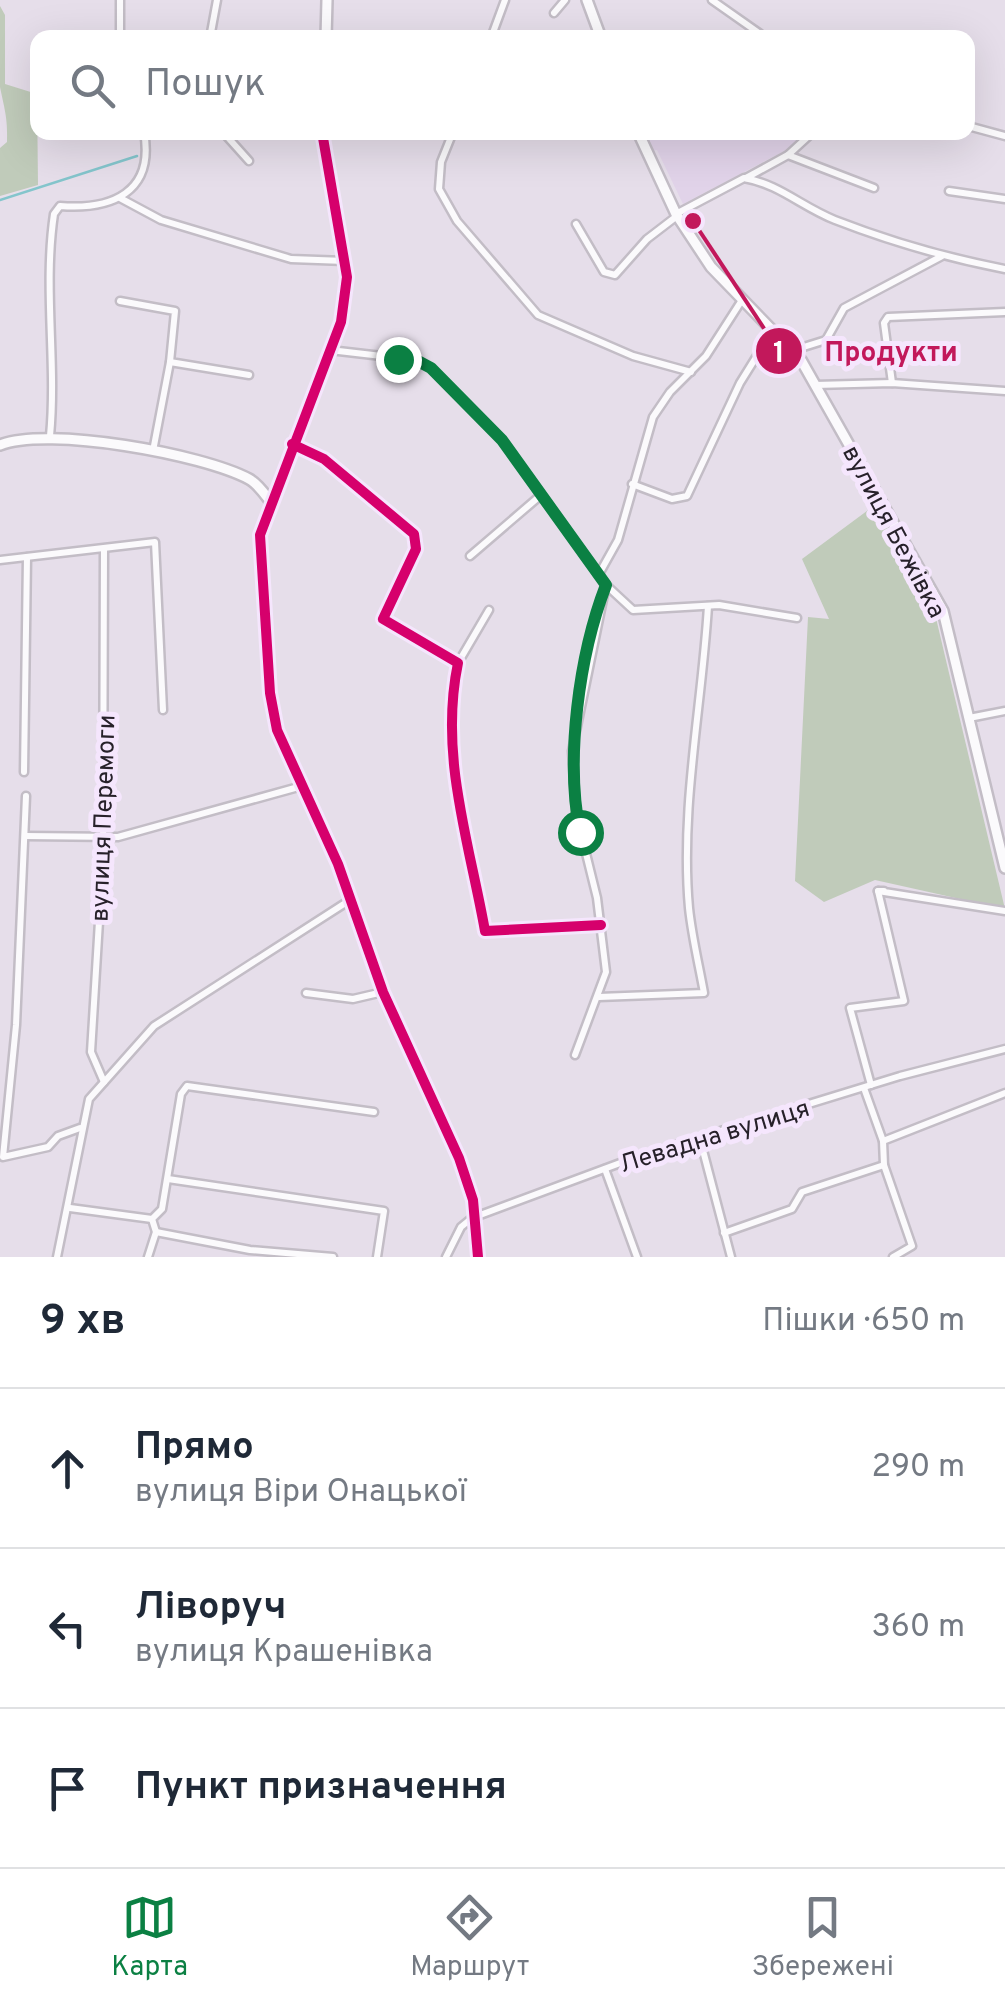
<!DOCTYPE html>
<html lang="uk">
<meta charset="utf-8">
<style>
body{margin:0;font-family:Overpass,sans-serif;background:#f2f2f3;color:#1f2937}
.stop{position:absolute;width:30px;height:30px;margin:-22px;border:8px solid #0b8043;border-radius:50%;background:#fff}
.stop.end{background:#0b8043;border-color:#fff;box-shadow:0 2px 10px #0008}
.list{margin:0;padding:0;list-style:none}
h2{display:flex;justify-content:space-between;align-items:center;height:130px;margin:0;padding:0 40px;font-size:42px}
h2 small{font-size:32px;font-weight:400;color:#747a83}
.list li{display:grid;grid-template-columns:65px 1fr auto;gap:30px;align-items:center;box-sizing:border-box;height:160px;padding:0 40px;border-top:2px solid #e0e1e3}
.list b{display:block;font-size:38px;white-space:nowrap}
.list p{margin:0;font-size:32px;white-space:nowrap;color:#747a83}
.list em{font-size:32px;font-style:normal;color:#747a83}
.icon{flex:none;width:55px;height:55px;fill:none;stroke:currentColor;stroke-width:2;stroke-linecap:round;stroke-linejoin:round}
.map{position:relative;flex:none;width:1005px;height:1257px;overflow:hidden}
.search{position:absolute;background:#fff;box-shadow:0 10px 40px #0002;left:30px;right:30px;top:30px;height:110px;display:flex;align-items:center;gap:25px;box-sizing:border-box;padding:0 35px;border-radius:20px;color:#747a83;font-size:38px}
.sheet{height:610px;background:#fff}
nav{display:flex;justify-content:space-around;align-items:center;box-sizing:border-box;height:140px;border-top:2px solid #e0e1e3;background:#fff;font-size:28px;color:#747a83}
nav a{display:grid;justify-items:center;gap:5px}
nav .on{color:#0b8043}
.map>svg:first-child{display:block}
</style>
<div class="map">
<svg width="1005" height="1257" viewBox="0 0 1005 1257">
<rect width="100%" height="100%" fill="#e6deea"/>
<path fill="#e1d3e9" d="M643,133H809L788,149L683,204L657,150L650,151Z"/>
<g fill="#c0cbba">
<path d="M0,6L5,15V84L37,94L38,185L0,196V148L7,142C8,118 4,107 0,87C0,62 0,32 0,6Z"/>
<path d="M875,505L935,614L1005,909L875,880L824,902L795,881L808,617L829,619L802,559Z"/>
</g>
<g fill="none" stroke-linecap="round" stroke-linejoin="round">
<path stroke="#84c5cc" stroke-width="2.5" d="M0,200L137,156"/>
<g stroke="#c3bdc6" stroke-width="11">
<g id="street">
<path d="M120,0V38"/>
<path d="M712,0L766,38"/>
<path d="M554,13L565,0"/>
<path d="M210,38L217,0"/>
<path d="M491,38L505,0"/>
<path d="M657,38L658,36"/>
<path d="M968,126L1005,136"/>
<path d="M223,132L249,161"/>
<path d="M453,132L441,162L439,189L457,221L538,315L633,356L691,372"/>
<path d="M788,155L874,188"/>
<path d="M746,178L788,155L813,132"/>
<path d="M949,191L1005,199"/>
<path d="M120,198L161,220L291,259L345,261"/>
<path d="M676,214L744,178C779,184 802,207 835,220C889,241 948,258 1005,269"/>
<path d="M576,224L604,272L615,275L647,239L677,216"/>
<path d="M120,301L175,311L170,362L249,375"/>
<path d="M330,350L416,360L431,368L502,440L606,585L633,610L719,605L797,618"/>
<path d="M794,350L826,340L844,308L942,256"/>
<path d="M892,383L884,323L888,317L1005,312"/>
<path d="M815,385L892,383L1005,391"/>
<path d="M50,436C57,362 43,288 54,214L60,206C111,210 155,193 144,132"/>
<path d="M293,445L324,459L414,534L416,549L383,619L458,663C439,755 469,841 485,931L601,925"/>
<path d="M153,451L170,362"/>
<path d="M632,484L672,499L687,496L740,383L773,330"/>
<path d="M104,549L103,856L91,1052L104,1082"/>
<path d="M470,556L541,495"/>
<path d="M0,560L155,542L163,710"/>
<path d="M599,574L618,540L653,417L670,392L706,356L742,300"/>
<path d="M458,663L489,610"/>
<path d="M969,718L1005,711"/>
<path d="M24,772L27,557"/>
<path d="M26,796L16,1025L3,1157L48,1147L58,1136L80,1128"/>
<path d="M25,836L118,837L302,786"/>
<path d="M884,891H878L1005,911"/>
<path d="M306,993L353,999L383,992"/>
<path d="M599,997L704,993C699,965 692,937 689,908C680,808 702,706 708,606"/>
<path d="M575,1055L606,972L597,898L576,813L572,751L606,585"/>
<path d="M871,1085L850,1008L904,1001L878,891"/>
<path d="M864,1088L883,1141"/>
<path d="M700,1139L731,1257"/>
<path d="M605,1169L637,1257"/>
<path d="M168,1179L384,1211L377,1257"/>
<path d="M70,1208L152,1219"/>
<path d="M156,1232L250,1250L333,1257"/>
<path d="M724,1233L792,1209L802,1192L884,1165"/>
<path d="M57,1257L89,1099L154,1026L350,900"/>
<path d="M148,1257L156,1232L152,1219L162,1209L181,1094L187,1086L374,1112"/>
<path d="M446,1257L461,1227L472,1218L639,1156L900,1076L1005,1049"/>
<path d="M893,1257L912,1246L884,1165L883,1141L1005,1093"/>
</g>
</g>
<g stroke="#c3bdc6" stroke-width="14">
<g id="secondary">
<path d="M587,0L601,38"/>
<path d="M326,38L327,0"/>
<path d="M322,132L347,277L341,322L260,535L270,693L277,730L338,864L383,992L459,1158L473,1200L478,1257"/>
<path d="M638,132L676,214L711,267L801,360L943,611L1005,868"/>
<path d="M0,445C48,426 202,454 249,479C258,484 264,493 270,501"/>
</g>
</g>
<use href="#street" stroke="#fbfafc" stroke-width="6"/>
<use href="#secondary" stroke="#fbfafc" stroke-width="9"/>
<g stroke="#f5e6fd" stroke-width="16">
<g id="cycleway">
<path d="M322,132L347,277L341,322L260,535L270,693L277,730L338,864L383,992L459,1158L473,1200L478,1257"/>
<path d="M292,444L324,459L414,534L416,549L383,619L458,663C439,755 469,841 485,931L601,925"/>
</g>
</g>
<use href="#cycleway" stroke="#d6006c" stroke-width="10"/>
</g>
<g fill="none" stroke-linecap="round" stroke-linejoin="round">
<path stroke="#0b8043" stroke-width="12" d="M398,359L416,360L431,368L502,440L606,585C579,655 565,759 580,832"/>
</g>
<g text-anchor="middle" stroke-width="10" stroke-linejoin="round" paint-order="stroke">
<g font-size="25" fill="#27212a" stroke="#f5e6fd">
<text transform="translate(895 531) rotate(62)" y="9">вулиця Бежівка</text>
<text transform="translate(102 818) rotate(-88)" y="9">вулиця Перемоги</text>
<text transform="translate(714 1135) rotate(-17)" y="9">Левадна вулиця</text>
</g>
</g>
<path fill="none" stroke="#c2185b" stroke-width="4" d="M693 221L779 351"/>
<g fill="#c2185b" stroke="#f5e6fd" stroke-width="4">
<circle cx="693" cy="221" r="10"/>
<circle cx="779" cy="351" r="25"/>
</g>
<g font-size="30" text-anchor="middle" font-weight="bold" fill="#fff">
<text x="779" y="362">1</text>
</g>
<g font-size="28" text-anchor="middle" font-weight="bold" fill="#c2185b" stroke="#f5e6fd" stroke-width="10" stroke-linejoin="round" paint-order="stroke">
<text x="891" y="361">Продукти</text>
</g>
</svg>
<div class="stop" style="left:580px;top:832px"></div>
<div class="stop end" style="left:398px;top:359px"></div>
<div class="search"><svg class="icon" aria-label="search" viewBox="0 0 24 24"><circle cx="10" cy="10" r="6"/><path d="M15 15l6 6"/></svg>Пошук</div>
</div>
<section class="sheet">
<h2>9 хв<small>Пішки · 650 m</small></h2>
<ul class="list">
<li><svg class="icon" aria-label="ahead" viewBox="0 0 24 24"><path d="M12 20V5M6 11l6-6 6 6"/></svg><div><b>Прямо</b><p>вулиця Віри Онацької</p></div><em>290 m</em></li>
<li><svg class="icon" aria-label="left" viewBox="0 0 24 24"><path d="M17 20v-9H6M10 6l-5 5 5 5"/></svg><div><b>Ліворуч</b><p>вулиця Крашенівка</p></div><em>360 m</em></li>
<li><svg class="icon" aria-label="arrive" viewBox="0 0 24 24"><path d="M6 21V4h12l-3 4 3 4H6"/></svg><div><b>Пункт призначення</b></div></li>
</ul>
</section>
<nav>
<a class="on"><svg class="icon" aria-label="map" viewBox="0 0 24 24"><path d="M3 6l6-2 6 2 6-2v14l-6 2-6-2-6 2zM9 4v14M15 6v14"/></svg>Карта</a>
<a><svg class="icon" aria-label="directions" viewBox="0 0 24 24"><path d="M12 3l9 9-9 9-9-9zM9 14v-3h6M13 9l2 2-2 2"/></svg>Маршрут</a>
<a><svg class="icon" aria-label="saved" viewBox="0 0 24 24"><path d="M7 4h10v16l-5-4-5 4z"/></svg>Збережені</a>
</nav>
